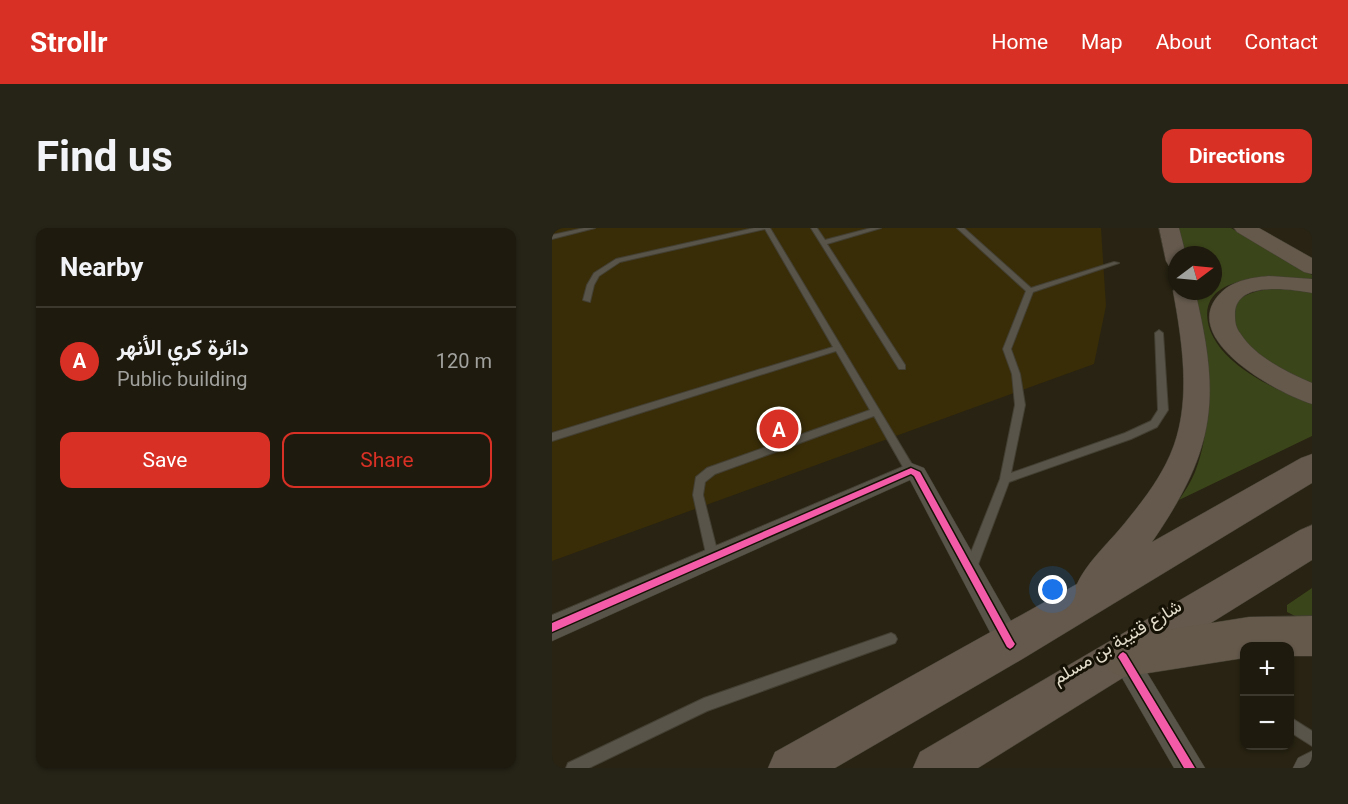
<!DOCTYPE html>
<meta charset="utf-8">
<style>
body{margin:0;font-family:Roboto,Vazirmatn,sans-serif;background:#262317;color:#f1f3f6}
.controls{position:absolute;right:18px;bottom:18px;display:grid;overflow:hidden;border-radius:12px;box-shadow:0 2px 4px #0004}
.controls button{width:54px;height:54px;display:grid;place-items:center;padding:0;border:0;border-bottom:2px solid #3c382e;background:#1e1a0e;color:#f1f3f6;font:30px sans-serif}
.compass{position:absolute;left:616px;top:18px;width:54px;height:54px;border-radius:50%;background:#1e1a0e;box-shadow:0 2px 4px #0004;rotate:74deg}
.you{position:absolute;left:501px;top:362px;width:21px;height:21px;margin:-15px;border:4px solid #fff;border-radius:50%;background:#1a73e8;box-shadow:0 0 0 9px #1a73e833}
.badge{display:grid;place-items:center;width:39px;height:39px;border-radius:50%;background:#d93025;color:#fff;font-size:20px;font-weight:700}
.pin{position:absolute;translate:-50% -50%;border:3px solid #fff;box-shadow:0 2px 6px #0006}
.list{margin:0;padding:0;list-style:none}
h2{display:flex;justify-content:space-between;align-items:center;height:78px;margin:0;padding:0 24px;font-size:26px}
h2 small{font-size:20px;font-weight:400;color:#a1a19e}
.list li{display:grid;grid-template-columns:39px 1fr auto;gap:18px;align-items:center;box-sizing:border-box;height:108px;padding:0 24px;border-top:2px solid #3c382e}
.list b{display:block;font-size:22px;white-space:nowrap}
.list p{margin:0;font-size:20px;white-space:nowrap;color:#a1a19e}
.list em{font-size:20px;font-style:normal;color:#a1a19e}
.actions{display:flex;gap:12px;padding:18px 24px}
.actions a{flex:1;padding:14px 0;border:2px solid #d93025;border-radius:12px;text-align:center;font-size:21px;color:#d93025}
.actions .main{background:#d93025;color:#fff}
.map{position:relative;flex:none;width:760px;height:540px;overflow:hidden;border-radius:12px}
header{display:flex;align-items:center;gap:36px;box-sizing:border-box;height:84px;padding:0 30px;background:#d93025;color:#fff}
header strong{font-size:28px}
nav{display:flex;gap:33px;margin-inline-start:auto;font-size:21px}
.intro{display:flex;align-items:center;justify-content:space-between;box-sizing:border-box;height:144px;padding:0 36px}
h1{margin:0;font-size:42px}
.button{padding:15px 27px;border-radius:12px;background:#d93025;color:#fff;font-size:21px;font-weight:700}
main{display:flex;gap:36px;padding:0 36px}
aside{flex:1;background:#1e1a0e;border-radius:12px;box-shadow:0 2px 4px #0004}
.map>svg:first-child{display:block}
</style>
<header>
<strong>Strollr</strong>
<nav><a>Home</a><a>Map</a><a>About</a><a>Contact</a></nav>
</header>
<div class="intro"><h1>Find us</h1><a class="button">Directions</a></div>
<main>
<aside>
<h2>Nearby<small></small></h2>
<ul class="list">
<li><span class="badge">A</span><div><b>دائرة كري الأنهر</b><p>Public building</p></div><em>120 m</em></li>
</ul>
<div class="actions"><a class="main">Save</a><a>Share</a></div>
</aside>
<div class="map">
<svg width="760" height="540" viewBox="0 0 760 540">
<rect width="100%" height="100%" fill="#282312"/>
<path fill="#392d08" d="M0,0H549L554,78L542,136L0,333Z"/>
<g fill="#3b451a">
<path d="M622,0H679L760,47V53C728,47 638,43 658,102C672,139 725,163 760,175V208L627,272C633,263 639,254 643,244C666,186 651,122 640,63H661V27H630Z"/>
<path d="M729,60L760,63V161L743,155L681,105L682,75C697,63 711,61 729,60Z"/>
<path d="M760,360V391L745,389L735,384V377Z"/>
</g>
<g fill="none" stroke-linecap="round" stroke-linejoin="round">
<g stroke="#433f32" stroke-width="2">
<g id="service">
<path d="M32,0H43L0,11V7Z"/>
<path d="M202,0H218L364,243L363,246H355L322,188L163,246L153,254L151,267L167,330L165,334L161,335L157,334L155,330L141,267L144,249L155,240L318,182L284,123L0,213V205L281,119L213,1L68,34L47,48L42,57L38,74L31,72L35,57L42,45L64,31Z"/>
<path d="M259,0H265L273,12L319,0H329L275,16L353,137V141H347Z"/>
<path d="M405,0H412L479,60L562,34L567,35L481,64L459,121L468,146L473,177L459,245L573,205L599,193L606,182L603,105L607,102L611,105L616,182L605,199L579,211L457,254L424,342L422,346L418,347L414,346L412,342L448,251L463,177L460,146L451,121L474,63Z"/>
<path d="M339,405L343,407L345,411L343,415L155,483L37,540H14L16,535L152,470Z"/>
<path d="M738,489L760,503V518L738,504Z"/>
</g>
</g>
<g stroke="#433f32" stroke-width="1">
<g id="minor">
<path d="M359,235L372,240L467,407L471,416L467,425L458,429L449,425L358,252L0,413V387Z"/>
<path d="M571,416L580,420L653,540H622L558,429L562,420Z"/>
<path d="M760,523V540H741L746,530Z"/>
</g>
</g>
<g stroke="#433f32" stroke-width="1">
<g id="trunk">
<path d="M607,0H627L634,27H625V39L617,38L614,33Z"/>
<path d="M625,58V63H643C669,171 664,221 600,314L749,230L760,226V255L472,430L283,540H216L223,524L525,356C536,332 560,312 576,291C594,269 612,245 622,217C639,169 630,112 621,63Z"/>
<path d="M760,297V332L426,540H361L368,524L748,302Z"/>
</g>
</g>
<g stroke="#433f32" stroke-width="1">
<g id="motorway">
<path d="M682,0H707L760,30V46L752,44L685,4Z"/>
<path d="M717,48L760,51V65C738,61 681,52 683,88C683,94 684,100 688,105C703,129 735,144 760,155V176C729,167 638,118 661,75C673,54 694,50 717,48Z"/>
<path d="M760,388V428H738V418H692V430L571,449L557,443L551,429L557,415L571,409L697,389Z"/>
</g>
</g>
<use href="#service" fill="#585449" fill-rule="evenodd"/>
<use href="#minor" fill="#585449" fill-rule="evenodd"/>
<use href="#trunk" fill="#64594c" fill-rule="evenodd"/>
<use href="#motorway" fill="#64594b" fill-rule="evenodd"/>
<g stroke="#151105" stroke-width="3">
<g id="cycleway">
<path d="M359,240L368,244L461,413L463,416L461,419L458,421L455,419L362,248L359,246L0,404V395Z"/>
<path d="M571,424L574,426L643,540H632L568,432L566,429L568,426Z"/>
</g>
</g>
<use href="#cycleway" fill="#f35aa7" fill-rule="evenodd"/>
</g>
<g text-anchor="middle" stroke-width="6" stroke-linejoin="round" paint-order="stroke">
<g font-size="18" fill="#e3ddcc" stroke="#151105">
<text transform="translate(565 414) rotate(-31)" y="6">شارع قتيبة بن مسلم</text>
</g>
</g>
</svg>
<div class="controls">
<button>+</button>
<button>−</button>
</div>
<svg class="compass" viewBox="-18 -18 36 36"><path d="M0-13l5 13h-10z" fill="#e53935"/><path d="M0 13l5-13h-10z" fill="#a1a19e"/></svg>
<div class="you"></div>
<div class="pin badge" style="left:227px;top:201px">A</div>
</div>
</main>
